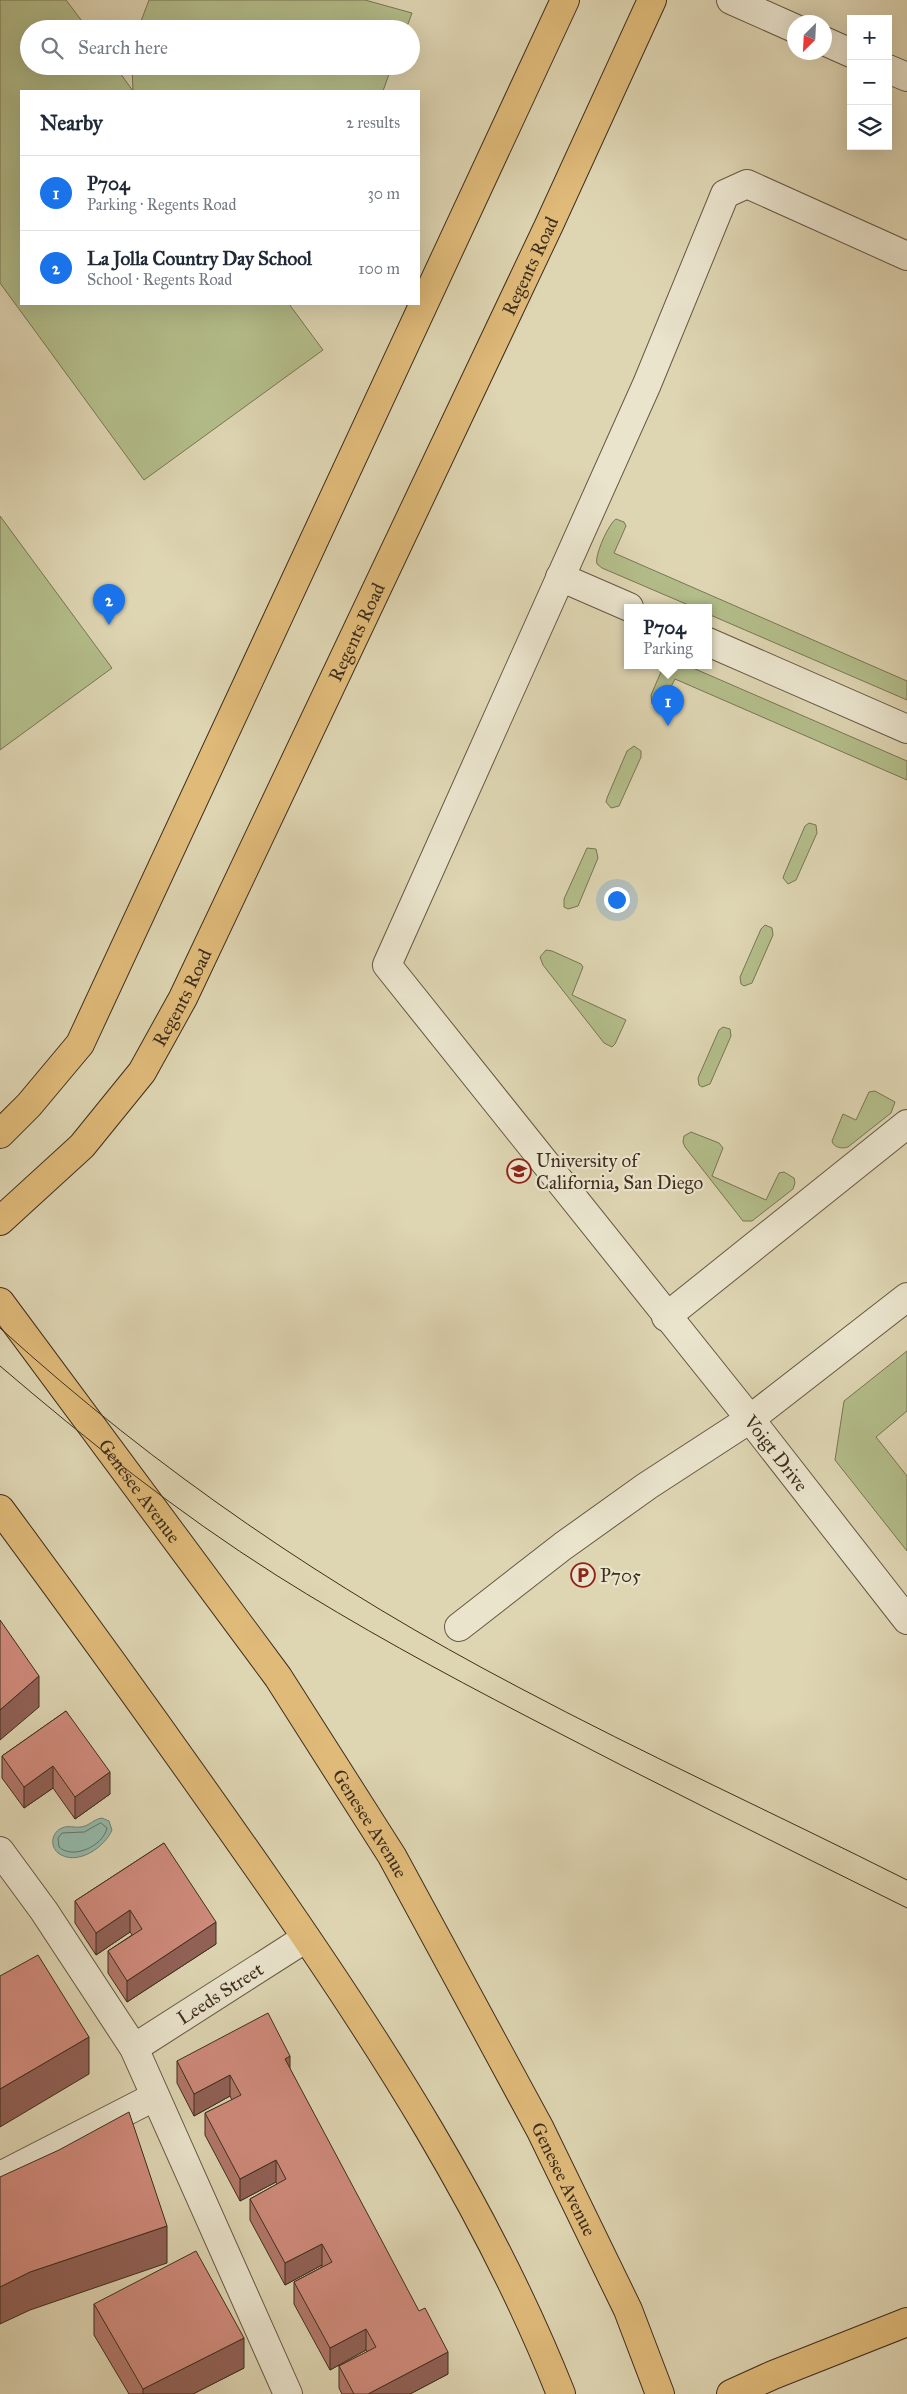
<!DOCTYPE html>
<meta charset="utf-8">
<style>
body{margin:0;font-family:"IM FELL Great Primer",serif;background:#f2f2f3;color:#1f2937}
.controls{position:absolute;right:15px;top:15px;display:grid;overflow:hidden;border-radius:0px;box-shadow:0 5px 20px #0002}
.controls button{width:45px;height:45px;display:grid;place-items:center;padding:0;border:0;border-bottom:1px solid #e0e1e3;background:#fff;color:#1f2937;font:25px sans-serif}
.compass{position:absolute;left:787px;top:15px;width:45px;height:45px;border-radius:50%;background:#fff;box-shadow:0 5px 20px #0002;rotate:204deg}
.you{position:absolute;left:616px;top:899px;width:18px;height:18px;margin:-12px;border:4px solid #fff;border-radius:50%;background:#1a73e8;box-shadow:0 0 0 8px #1a73e833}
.badge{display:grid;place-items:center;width:32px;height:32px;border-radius:50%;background:#1a73e8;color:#fff;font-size:16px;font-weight:700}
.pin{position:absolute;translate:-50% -41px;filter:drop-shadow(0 1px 2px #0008)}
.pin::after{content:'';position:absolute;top:26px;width:18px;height:15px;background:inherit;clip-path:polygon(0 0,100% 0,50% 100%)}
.popup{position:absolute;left:624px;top:604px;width:88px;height:65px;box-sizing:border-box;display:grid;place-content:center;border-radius:0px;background:#fff;filter:drop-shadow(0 1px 4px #0005);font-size:16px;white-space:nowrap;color:#747a83}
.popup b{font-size:19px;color:#1f2937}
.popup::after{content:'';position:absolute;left:50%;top:100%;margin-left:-10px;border:10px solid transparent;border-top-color:#fff}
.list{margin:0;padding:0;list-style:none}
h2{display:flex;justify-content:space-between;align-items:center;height:65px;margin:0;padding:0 20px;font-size:21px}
h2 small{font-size:16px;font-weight:400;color:#747a83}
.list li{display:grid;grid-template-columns:32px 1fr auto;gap:15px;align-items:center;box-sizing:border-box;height:75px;padding:0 20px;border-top:1px solid #e0e1e3}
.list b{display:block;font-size:19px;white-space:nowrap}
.list p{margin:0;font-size:16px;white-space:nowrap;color:#747a83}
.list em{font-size:16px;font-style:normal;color:#747a83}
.icon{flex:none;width:28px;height:28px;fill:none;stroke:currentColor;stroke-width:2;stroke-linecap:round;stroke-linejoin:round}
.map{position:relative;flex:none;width:907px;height:2394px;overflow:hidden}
.search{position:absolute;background:#fff;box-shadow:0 5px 20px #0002;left:20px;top:20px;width:400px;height:55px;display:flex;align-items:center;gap:12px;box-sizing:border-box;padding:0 18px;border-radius:28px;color:#747a83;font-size:19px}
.panel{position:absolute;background:#fff;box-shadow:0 5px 20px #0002;left:20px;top:90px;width:400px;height:215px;border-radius:0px}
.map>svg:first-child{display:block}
</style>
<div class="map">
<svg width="907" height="2394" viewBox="0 0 907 2394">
<rect width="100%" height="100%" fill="#ded5b2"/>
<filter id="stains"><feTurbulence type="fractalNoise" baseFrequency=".004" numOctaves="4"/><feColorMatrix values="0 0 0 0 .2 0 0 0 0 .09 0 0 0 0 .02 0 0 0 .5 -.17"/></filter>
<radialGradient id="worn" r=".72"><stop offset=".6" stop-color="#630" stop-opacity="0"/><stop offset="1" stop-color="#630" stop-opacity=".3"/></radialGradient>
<g fill="#b3bd8a" stroke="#787654">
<path d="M0,0H66L88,29H29V66H115L133,91L132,66H392L383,91H21V304H289L323,350L144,480L0,283Z"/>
<path d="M149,0H365L412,13L406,29H138Z"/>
<path d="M0,516L112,668L0,750Z"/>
<path d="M616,519L624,522L626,526L614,553L907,681V700L708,614V607H693L602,568L597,564C594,556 609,523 616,519Z"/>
<path d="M664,665H686L907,761V780L675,679L661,706L652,704L651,695Z"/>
<path d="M634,746L641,751V757L619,806L611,808L606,802L607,798L627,751Z"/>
<path d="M809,823L816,825L817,833L796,880L788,884L783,878L784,875L805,826Z"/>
<path d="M587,848L596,849L598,858L578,906L568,909L564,907V899Z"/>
<path d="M765,925L772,928L773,935L752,983L744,986L741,984L740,977L761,929Z"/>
<path d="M546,950L552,951L581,964L583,967L572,995L626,1020L615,1044L612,1047L604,1043L543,965L540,957Z"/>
<path d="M723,1027L730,1029L731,1036L710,1084L702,1087L699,1085L698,1078L719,1030Z"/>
<path d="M875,1091L895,1102L891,1113L848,1147C842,1149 834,1148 832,1141L843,1114L856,1120L869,1092Z"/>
<path d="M691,1132L719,1143L723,1148L712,1176L766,1200L779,1173L784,1172L794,1178L795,1183L793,1189L752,1221H743L685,1147L683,1142L684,1136Z"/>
<path d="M907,1351V1411L876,1437L907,1476V1551L835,1460L844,1401Z"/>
</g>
<path fill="#94b9aa" stroke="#728172" d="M102,1818L109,1821L112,1830C105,1847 77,1867 58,1853C54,1849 52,1845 53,1839C54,1834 57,1830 62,1828C68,1825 75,1828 81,1827C89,1826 94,1819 102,1818Z"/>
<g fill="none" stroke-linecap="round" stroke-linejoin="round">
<path stroke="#697464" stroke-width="1" d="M101,1823L107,1828C103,1846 73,1860 59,1847L58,1838L62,1833L84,1832Z"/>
<g stroke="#665843" stroke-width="30">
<g id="minor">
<path d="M731,0L794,28"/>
<path d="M824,41L851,53"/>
<path d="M888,69L907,77"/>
<path id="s1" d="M907,256L747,184L725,194L647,384L387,965L750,1419L907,1620"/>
<path d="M560,577L629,607"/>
<path d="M708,642L907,729"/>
<path d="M666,1317L907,1124"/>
<path d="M459,1627L563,1546L647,1486L750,1419L907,1297"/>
<path d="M0,1851L44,1911L134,2048L288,2394"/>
<path id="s2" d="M134,2048L306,1938"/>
<path d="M0,2176L154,2097"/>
</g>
</g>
<g stroke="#3e2e1e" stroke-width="30">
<g id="major">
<path d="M0,1134L29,1105L80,1044L565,0"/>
<path id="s3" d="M0,1221L82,1146L142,1072L183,998L549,225L652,0"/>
<path id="s4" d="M0,1302L278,1677L392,1856L540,2129L628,2310L660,2394"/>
<path d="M0,1509C91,1632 180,1756 268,1882C379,2042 489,2212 561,2394"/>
<path d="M731,2394L773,2375L907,2322"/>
</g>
</g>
<use href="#minor" stroke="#eae4cd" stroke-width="28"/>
<use href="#major" stroke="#dfba79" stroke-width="28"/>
<g stroke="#3e2e1e" stroke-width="1">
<path d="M0,1328C156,1470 331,1589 518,1687C646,1755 778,1815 907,1880"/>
<path d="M0,1366C88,1441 178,1513 276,1575C357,1626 441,1672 526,1716C652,1782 780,1845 907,1908"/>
</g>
</g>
<g fill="#b2776a" stroke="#3e2e1e">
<path d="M66,1711L110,1794L75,1819L53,1788L24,1808L2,1778V1756Z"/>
<path d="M164,1843L216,1944L127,2002L108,1973V1951L132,1935L130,1932L96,1955L75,1923V1901Z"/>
<path d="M177,2061L290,2069L448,2374L410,2394H342L339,2388V2366L367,2352L366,2350L330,2370L294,2304V2282L322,2267V2265L285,2285L250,2220V2199L277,2184L276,2182L240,2201L205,2135V2113L232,2100L230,2096L194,2116L177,2083Z"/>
<path d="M94,2304L244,2368L193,2394H129L94,2335Z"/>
</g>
<g fill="#916156" stroke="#3e2e1e">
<path d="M39,1676V1707L0,1740V1710Z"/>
<path d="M53,1766V1788L24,1808V1787Z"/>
<path d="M110,1772V1794L75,1819V1797Z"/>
<path d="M130,1910V1932L96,1955V1933Z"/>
<path d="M216,1922V1944L127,2002V1981Z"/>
<path d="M89,2037V2074L0,2127V2089Z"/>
<path d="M290,2056V2078L285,2059Z"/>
<path d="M230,2075V2096L194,2116V2094Z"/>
<path d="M276,2160V2182L240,2201V2179Z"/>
<path d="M167,2226V2263L30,2310L0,2324V2287L30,2272Z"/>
<path d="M322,2244V2265L285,2285V2263Z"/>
<path d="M366,2329V2350L330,2370V2348Z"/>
<path d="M244,2338V2368L193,2394H143V2389Z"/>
<path d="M448,2352V2374L410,2394H368Z"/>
</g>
<g fill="#cf8a7b" stroke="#3e2e1e">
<path d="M0,1620L39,1676L0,1710Z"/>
<path d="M66,1711L110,1772L75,1797L53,1766L24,1787L2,1756Z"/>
<path d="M164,1843L216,1922L127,1981L108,1951L142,1929L130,1910L96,1933L75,1901Z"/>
<path d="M38,1955L89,2037L0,2089V1976Z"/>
<path d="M268,2013L290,2056L285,2059L374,2226L419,2311L425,2308L448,2352L368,2394H354L339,2366L376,2347L366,2329L330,2348L294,2282L332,2262L322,2244L285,2263L250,2199L286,2179L276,2160L240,2179L205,2113L241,2095L230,2075L194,2094L177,2061Z"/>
<path d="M129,2112L167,2226L30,2272L0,2287V2177L59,2150Z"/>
<path d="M196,2251L244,2338L143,2389L94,2304Z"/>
</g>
<defs>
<g id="university-ring" transform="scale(1.25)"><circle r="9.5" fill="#eae4cd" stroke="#8f2418" stroke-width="1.5"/><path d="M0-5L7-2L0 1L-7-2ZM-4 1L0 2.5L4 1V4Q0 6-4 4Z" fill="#8f2418"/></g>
<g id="parking-ring" transform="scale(1.25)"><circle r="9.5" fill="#eae4cd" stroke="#8f2418" stroke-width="1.5"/><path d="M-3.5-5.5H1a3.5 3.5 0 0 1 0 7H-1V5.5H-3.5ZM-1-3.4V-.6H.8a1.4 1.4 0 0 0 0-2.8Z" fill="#8f2418"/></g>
</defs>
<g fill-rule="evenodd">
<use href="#university-ring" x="519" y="1171"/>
<use href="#parking-ring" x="583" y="1575"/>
</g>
<g text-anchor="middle" stroke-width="4.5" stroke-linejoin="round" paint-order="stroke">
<g font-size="19" fill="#3e2e1e" stroke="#eae4cd">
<text dy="7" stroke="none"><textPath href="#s3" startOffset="1101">Regents Road</textPath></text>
<text dy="7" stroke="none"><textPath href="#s3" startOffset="696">Regents Road</textPath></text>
<text dy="7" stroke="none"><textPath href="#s3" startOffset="291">Regents Road</textPath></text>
<text dy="7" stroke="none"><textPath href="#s1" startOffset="1666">Voigt Drive</textPath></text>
<text dy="7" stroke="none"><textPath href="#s4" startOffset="235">Genesee Avenue</textPath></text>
<text dy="7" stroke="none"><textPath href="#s4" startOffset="640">Genesee Avenue</textPath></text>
<text dy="7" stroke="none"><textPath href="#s2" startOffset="102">Leeds Street</textPath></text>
<text dy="7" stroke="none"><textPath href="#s4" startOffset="1045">Genesee Avenue</textPath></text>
</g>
<g font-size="19" fill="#3e2e1e" stroke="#eae4cd" text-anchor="start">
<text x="536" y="1167">University of<tspan x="536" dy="22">California, San Diego</tspan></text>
<text x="600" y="1582">P705</text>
</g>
</g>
<rect width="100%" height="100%" filter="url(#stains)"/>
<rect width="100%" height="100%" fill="url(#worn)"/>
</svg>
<div class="controls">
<button>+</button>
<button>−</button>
<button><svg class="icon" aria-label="layers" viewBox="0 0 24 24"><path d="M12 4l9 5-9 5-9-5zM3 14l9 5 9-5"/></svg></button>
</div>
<svg class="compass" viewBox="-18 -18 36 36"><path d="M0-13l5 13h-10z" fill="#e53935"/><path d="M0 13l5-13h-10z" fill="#747a83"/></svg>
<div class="you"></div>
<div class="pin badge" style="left:668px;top:726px">1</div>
<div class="popup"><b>P704</b>Parking</div>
<div class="pin badge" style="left:109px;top:625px">2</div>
<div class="search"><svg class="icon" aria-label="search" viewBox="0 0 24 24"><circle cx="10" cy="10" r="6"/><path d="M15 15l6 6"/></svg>Search here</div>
<section class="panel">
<h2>Nearby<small>2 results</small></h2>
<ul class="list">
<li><span class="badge">1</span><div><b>P704</b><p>Parking · Regents Road</p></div><em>30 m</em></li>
<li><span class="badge">2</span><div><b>La Jolla Country Day School</b><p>School · Regents Road</p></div><em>100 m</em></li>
</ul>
</section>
</div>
